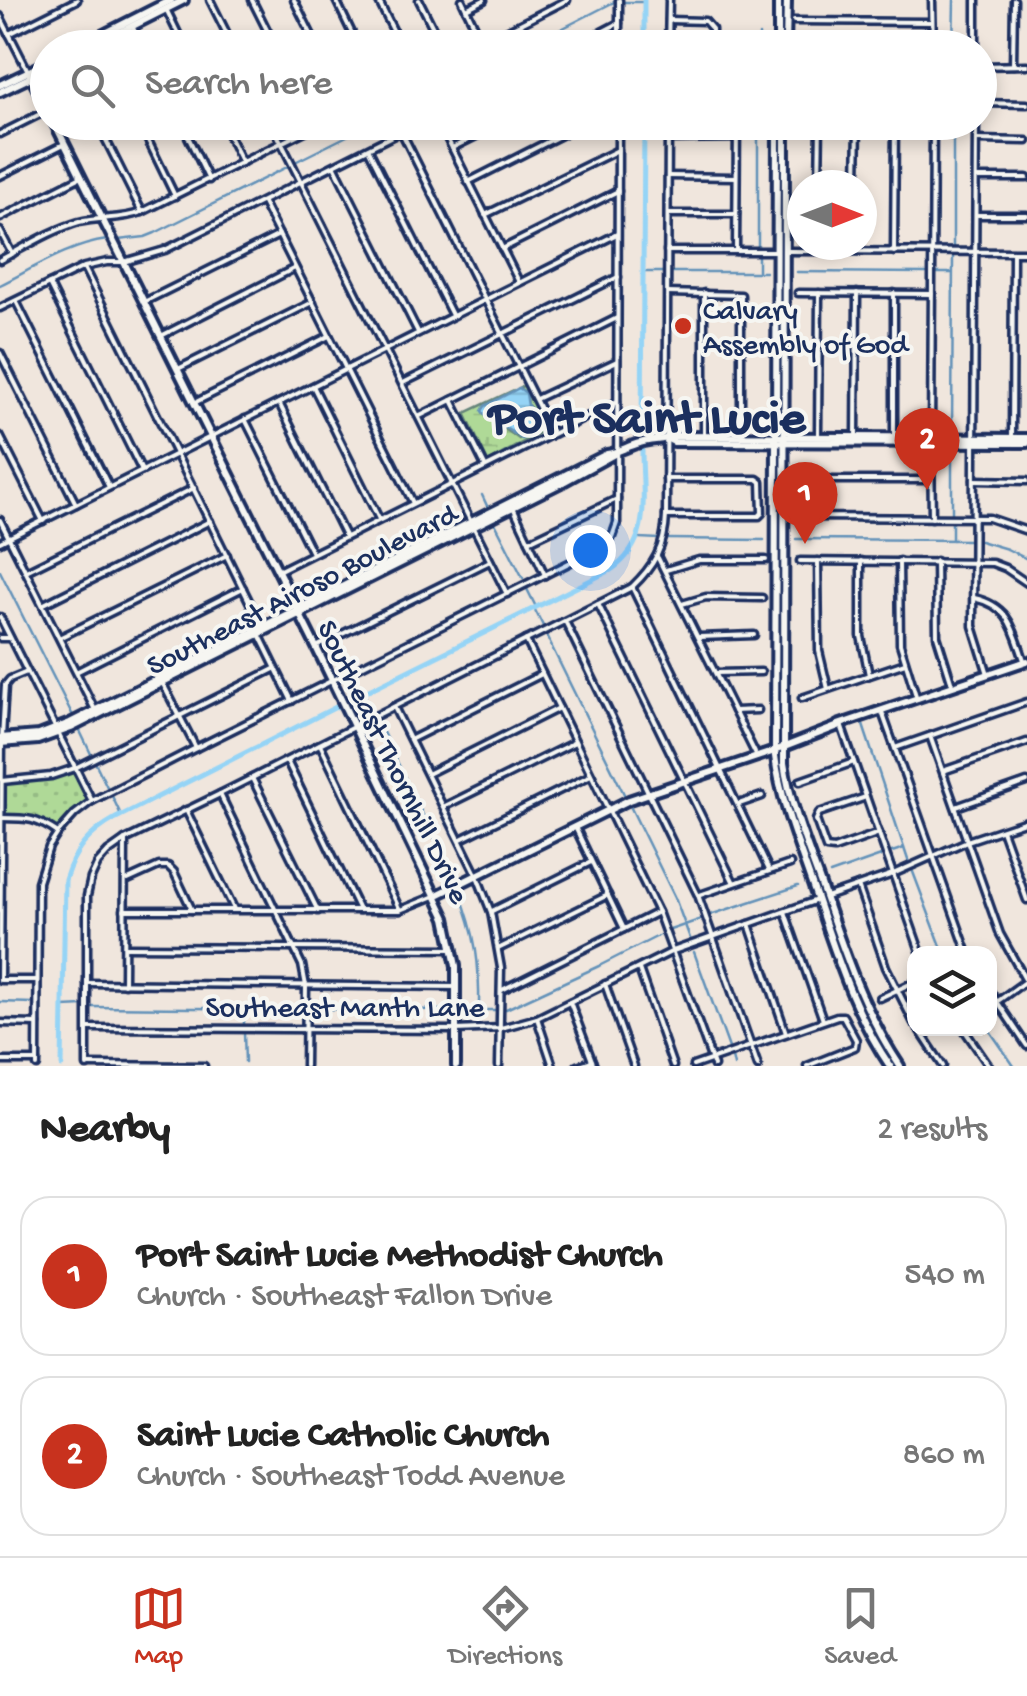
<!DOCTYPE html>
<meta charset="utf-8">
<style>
body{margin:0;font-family:"Gochi Hand",sans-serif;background:#f6f6f6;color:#222}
.controls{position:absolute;right:30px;bottom:30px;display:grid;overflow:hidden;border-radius:20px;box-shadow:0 5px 15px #0003}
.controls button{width:90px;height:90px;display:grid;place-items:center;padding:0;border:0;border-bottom:2px solid #e0e0e0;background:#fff;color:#222;font:50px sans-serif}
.compass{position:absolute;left:787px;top:170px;width:90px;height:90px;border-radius:50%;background:#fff;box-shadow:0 5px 15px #0003;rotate:90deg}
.you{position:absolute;left:590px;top:550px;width:35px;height:35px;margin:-25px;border:8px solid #fff;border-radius:50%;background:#1a73e8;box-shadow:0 0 0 15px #1a73e833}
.badge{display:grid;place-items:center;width:65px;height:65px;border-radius:50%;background:#c8321e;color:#fff;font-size:32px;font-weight:700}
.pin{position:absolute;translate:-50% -82px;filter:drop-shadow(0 2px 5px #0008)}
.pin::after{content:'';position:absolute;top:52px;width:35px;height:30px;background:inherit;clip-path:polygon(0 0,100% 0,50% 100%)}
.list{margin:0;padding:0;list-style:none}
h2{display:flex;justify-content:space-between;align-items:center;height:130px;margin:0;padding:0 40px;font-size:42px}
h2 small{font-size:32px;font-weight:400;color:#767676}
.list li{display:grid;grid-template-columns:65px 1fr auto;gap:30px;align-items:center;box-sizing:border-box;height:160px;margin:0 20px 20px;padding:0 20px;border:2px solid #e0e0e0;border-radius:30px}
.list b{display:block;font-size:38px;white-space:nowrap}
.list p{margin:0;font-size:32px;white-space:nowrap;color:#767676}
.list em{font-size:32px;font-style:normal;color:#767676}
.icon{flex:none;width:55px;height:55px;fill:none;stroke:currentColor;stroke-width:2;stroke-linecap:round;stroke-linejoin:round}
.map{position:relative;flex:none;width:1027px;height:1066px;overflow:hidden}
.search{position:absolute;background:#fff;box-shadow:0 5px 15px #0003;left:30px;right:30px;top:30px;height:110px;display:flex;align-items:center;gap:25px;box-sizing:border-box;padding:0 35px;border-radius:55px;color:#767676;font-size:38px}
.sheet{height:490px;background:#fff}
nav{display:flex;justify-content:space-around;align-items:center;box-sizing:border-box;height:140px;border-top:2px solid #e0e0e0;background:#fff;font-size:28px;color:#767676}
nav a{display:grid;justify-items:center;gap:5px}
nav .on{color:#c8321e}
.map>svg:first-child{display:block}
</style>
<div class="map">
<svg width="1027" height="1066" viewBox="0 0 1027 1066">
<defs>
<pattern id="wetland-marsh" width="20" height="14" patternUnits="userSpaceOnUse" patternTransform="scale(2.5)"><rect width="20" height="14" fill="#afd997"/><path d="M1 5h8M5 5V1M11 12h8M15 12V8" fill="none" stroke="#96bb85"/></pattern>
<pattern id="park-dots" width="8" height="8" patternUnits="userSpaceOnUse" patternTransform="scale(2.5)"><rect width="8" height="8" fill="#afd997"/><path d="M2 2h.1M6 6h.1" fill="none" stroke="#96bb85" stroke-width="1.8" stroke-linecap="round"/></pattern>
<pattern id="water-rules" width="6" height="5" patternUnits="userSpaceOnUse" patternTransform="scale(2.5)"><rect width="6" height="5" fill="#95d4f6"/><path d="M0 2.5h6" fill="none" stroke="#80b6d5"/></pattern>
</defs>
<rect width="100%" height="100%" fill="#f0e6dd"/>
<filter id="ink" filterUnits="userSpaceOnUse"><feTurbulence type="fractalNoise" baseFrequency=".01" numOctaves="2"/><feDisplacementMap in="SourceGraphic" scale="20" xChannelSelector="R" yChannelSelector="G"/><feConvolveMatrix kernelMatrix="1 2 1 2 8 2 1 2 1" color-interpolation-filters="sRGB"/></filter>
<g filter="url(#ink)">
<path fill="url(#wetland-marsh)" stroke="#65847a" stroke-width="2.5" d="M525,385L546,429L488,462L465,413L514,390L499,400L484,414L519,439L536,430L537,416L528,405L526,393L519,388Z"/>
<path fill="url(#park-dots)" stroke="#65847a" stroke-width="2.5" d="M74,771L89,798L88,802L58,830L40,819L4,816L5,783L43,779Z"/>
<path fill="url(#water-rules)" stroke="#6492b9" stroke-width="2.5" d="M519,388L526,393L528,406L537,416L536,431L522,439L484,414L482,411L485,406Z"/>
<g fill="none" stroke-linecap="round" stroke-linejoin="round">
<g stroke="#6492b9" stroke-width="2.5">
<path d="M623,2H644"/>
<path d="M644,43H664"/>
<path d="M672,43H708"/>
<path d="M717,43H751"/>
<path d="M524,48L614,2"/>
<path d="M759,48V35"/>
<path d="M953,48L954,0"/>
<path d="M297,161L375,122"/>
<path d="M118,240L145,237L155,233L289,166"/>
<path d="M953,247V122"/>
<path d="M758,248V122"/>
<path d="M758,256V270"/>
<path d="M643,272H662"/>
<path d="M672,272H765"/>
<path d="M797,272L926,273"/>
<path d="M938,273H952"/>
<path d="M0,285C34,268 69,245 107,240"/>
<path d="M952,434L953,256"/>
<path d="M952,447V513"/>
<path d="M482,495L488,508"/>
<path d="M494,521L523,578"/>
<path d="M639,538L660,539"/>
<path d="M668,539L764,540"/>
<path d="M796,539L970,540"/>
<path d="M952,540V523"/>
<path d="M980,541L1007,549L1027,559"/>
<path d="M0,571L73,716"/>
<path d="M527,589L536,607"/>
<path d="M534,608L543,626"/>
<path d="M547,637L625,796"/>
<path d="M364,694L371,710"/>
<path d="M377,720L454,879"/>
<path d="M863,725L909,863"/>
<path d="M79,729L92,756"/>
<path d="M95,762L108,789"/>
<path d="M112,796L121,815"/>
<path d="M630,806L675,898L691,941"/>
<path d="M892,852L904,848"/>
<path d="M913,872L944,954"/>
<path d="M830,874L881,856"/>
<path d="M459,891C476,935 480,963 479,1010"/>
<path d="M710,915L798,886"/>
<path d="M670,930L702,919"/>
<path d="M694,952L729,1048"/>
<path d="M0,1002L33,1003"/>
<path d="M63,1007L84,1006"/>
<path d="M91,1007L301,1009"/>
<path d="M244,1009V1026"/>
<path d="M310,1009L451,1010"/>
<path d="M506,1009L599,966L662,934"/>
<path d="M461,1010H497"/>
<path d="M988,1028L1014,1066"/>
<path d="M244,1033L245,1062"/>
<path d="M732,1057L734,1066"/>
</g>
<g stroke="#95d4f6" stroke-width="5">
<path d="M644,48V0"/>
<path d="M642,432L644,122"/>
<path d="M349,700L611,570C653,542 642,495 642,451"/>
<path d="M62,1066L65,880C74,850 89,833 116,818L338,706"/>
</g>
<g stroke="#1b2f5e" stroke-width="11">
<g id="minor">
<path d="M210,0L234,48"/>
<path d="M252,0L276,48"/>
<path d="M294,0L318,48"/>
<path d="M336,0L359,48"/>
<path d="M378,0L402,48"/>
<path d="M419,0L443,48"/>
<path d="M462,0L485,48"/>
<path d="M932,0L933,48"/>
<path d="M466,9L484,0"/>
<path d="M167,11L185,48"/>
<path d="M0,16L28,71"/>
<path d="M669,20L705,21L712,29V48"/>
<path d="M794,21L932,22"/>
<path d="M132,26L143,48"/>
<path d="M9,34L77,0"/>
<path d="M473,48L567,0"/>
<path d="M571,48L619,23"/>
<path d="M619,48V0"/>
<path d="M668,48L669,0"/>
<path d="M976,48V0"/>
<path d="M1013,65L1014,0"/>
<path d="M980,66L1027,65"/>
<path d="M980,103L1027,104"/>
<path d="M97,122L142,212"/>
<path d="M139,122L175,196"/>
<path d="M181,122L209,180"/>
<path d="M222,122L242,163"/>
<path d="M271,122L507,594"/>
<path d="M439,122L519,282"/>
<path d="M976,122L973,626L988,674"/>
<path d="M402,133L552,433"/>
<path d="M0,134L48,110"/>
<path d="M668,139L737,138"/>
<path d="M977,140L1027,141"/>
<path d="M452,148L504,122"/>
<path d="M369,150L452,315"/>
<path d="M335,167L418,332"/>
<path d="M0,176L64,144"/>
<path d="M668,176L736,177"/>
<path d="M977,178H1027"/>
<path d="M468,182L587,122"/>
<path d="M819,185L820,122"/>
<path d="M857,185L858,122"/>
<path d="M263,203L413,503"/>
<path d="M668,214H736"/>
<path d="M485,215L618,150"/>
<path d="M977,215H1027"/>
<path d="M0,218L81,177"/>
<path d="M0,231L12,254"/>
<path d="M502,249L618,191"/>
<path d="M667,251H777"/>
<path d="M736,251L737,122"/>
<path d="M787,251L1027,252"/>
<path d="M894,252L895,122"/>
<path d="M0,260C25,247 52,230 79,222C100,217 122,220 142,212L323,122"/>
<path d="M84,268L262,627"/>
<path d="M49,284L142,471"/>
<path d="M668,293L741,295V436"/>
<path d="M798,293L932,294"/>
<path d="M16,301L109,487"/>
<path d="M144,302L279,235"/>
<path d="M0,308L84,267L107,262H124L165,250L420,122"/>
<path d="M161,336L295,268"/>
<path d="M0,353L76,504"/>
<path d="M178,369L313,302"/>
<path d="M403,383L618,277"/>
<path d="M313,386L379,519"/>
<path d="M536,399L617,361"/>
<path d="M452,400L485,466"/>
<path d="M194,403L329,336"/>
<path d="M279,403L345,536"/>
<path d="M420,416L617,318"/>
<path d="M245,419L312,553"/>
<path d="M0,436L43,521"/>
<path d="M704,436V293"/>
<path d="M818,436L819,293"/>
<path d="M856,437L857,293"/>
<path d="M931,437L933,122"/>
<path d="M894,438V293"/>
<path d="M1012,438L1013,253"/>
<path d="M931,443L932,518"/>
<path d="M666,479H757L761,482L762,513L759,516H666"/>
<path d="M931,480H796C791,488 790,509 797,517L989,518L1027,531"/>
<path d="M974,480L1027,481"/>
<path d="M513,507L545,575"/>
<path d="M0,520L95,710"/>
<path d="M529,541L617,499"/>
<path d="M0,542L617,234"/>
<path d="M658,558L755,753"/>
<path d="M800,561L992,563L1005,568L1027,583"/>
<path d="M818,561L819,651L828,689"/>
<path d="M861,561V636L869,675"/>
<path d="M899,561L900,644L917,699"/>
<path d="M936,561L937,636L952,684"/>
<path d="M28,570L194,488"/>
<path d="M666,570L699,560H766"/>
<path d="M278,571L617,402"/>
<path d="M632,587L769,870"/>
<path d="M974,598C1010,606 1013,629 1024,660"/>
<path d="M44,604L210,521"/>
<path d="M598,604L734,883"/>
<path d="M682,604L706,597L762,598"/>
<path d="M0,617L92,801"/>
<path d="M565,621L698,895L758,1066"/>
<path d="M259,634L292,701"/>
<path d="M61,637L227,555"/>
<path d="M699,637L754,635"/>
<path d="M0,638H10"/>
<path d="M526,640L658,912L714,1066"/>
<path d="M316,647L490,561"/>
<path d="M78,671L243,588"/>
<path d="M716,673L761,672"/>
<path d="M162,682L196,748"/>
<path d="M802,698L905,663"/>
<path d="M394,707L477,876L491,912L501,968L499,1066"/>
<path d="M734,711L758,710"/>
<path d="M882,712L968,954"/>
<path d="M841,725L921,954"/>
<path d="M930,736L1000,934L1026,981"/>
<path d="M2,738L5,685L10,679L27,672"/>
<path d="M412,739L542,674"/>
<path d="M2,743L0,980H37"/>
<path d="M320,744L400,910"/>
<path d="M895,748L1027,702"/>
<path d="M287,761L359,910"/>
<path d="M943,771L1027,742"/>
<path d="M429,773L559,708"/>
<path d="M252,778L318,911"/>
<path d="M2,781L51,776L75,768L274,669"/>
<path d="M800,781L854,762"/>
<path d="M220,794L302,965L306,986L305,1066"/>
<path d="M866,797L819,813L816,820L826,848L834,849L879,833"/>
<path d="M739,804L762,796"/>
<path d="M445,806L575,742"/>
<path d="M956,807L1027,782"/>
<path d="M186,810L234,909"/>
<path d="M2,818C28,818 36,818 58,833"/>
<path d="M575,827L624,929"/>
<path d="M1002,830L1027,900"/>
<path d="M461,839L591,775"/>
<path d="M128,880L159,866H168L174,872L192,910"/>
<path d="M858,886L886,967L914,1023"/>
<path d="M700,895L790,864"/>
<path d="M826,897L893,874L967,841L1027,821"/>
<path d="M124,910H400L437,895"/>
<path d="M492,911L591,862"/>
<path d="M785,912L823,1020"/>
<path d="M749,924L786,1033"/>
<path d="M125,947L454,949"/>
<path d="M500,948L608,895"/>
<path d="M639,969L673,1066"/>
<path d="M87,983L456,987"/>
<path d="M124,984L125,840"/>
<path d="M605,984L634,1066"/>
<path d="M502,990L658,912"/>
<path d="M990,991L1027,1046"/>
<path d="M880,998L914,982"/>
<path d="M998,1001L1027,980"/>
<path d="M570,1002L594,1066"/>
<path d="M537,1018L553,1066"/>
<path d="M0,1023L37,1024"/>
<path d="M88,1028L456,1030L501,1028L537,1018L673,951L817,900"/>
<path d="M918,1028L943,1066"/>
<path d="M963,1028L989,1066"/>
<path d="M0,1061H37"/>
<path d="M89,1065L204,1066"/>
<path d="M37,1066L38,882L49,847L58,833L75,814L92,801L196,748L603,546L612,537L617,523L618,122"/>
<path d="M87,1066V896L91,878L98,863L108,852L125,840L220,794L632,587C654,566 665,547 666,516L668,122"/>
<path d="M577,1066L592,1061"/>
<path d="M693,1066L837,1016H843L856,1040L855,1047L807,1066"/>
</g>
</g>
<g stroke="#1b2f5e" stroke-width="14">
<g id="tertiary">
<path d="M30,75L48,110"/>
<path d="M54,122L316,647L446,918L456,966V1066"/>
<path d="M838,725L1027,661"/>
<path d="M437,895L629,800L769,753L841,725"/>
</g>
</g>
<g stroke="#1b2f5e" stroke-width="14">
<g id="secondary">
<path d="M778,0V48"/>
<path d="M76,48L171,0"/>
<path d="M89,48L184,0"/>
<path d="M786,48L787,0"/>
<path d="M0,85L48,62"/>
<path d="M0,92L48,69"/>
<path d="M777,122L775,756C781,803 799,846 814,890C835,951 853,1012 890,1066"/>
<path d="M785,122L784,763C790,804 806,843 820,882C842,946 862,1009 900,1066"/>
<path d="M670,440L674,442L1027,443"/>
<path d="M0,738L39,735L70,723L607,454C619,452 628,446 640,443C651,439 663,441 673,436L1027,438"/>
<path d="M0,743L38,740L71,728L561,483L614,454"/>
</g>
</g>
<use href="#minor" stroke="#f6f6f2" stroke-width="4"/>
<use href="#tertiary" stroke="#f6f6f2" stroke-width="6"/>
<use href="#secondary" stroke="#f6f6f2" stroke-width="6"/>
</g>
</g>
<circle fill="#c8321e" stroke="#f6f6f2" stroke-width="4" cx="683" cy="326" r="10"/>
<g text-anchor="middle" stroke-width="8" stroke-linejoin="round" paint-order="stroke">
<g font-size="30" fill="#1b2f5e" stroke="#f6f6f2" text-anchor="start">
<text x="703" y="319">Calvary<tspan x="703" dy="34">Assembly of God</tspan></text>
</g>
<g font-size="30" fill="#1b2f5e" stroke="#f6f6f2">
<text transform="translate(301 588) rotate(-27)" y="10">Southeast Airoso Boulevard</text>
<text transform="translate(395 761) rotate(64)" y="10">Southeast Thornhill Drive</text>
<text x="345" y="1016">Southeast Manth Lane</text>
</g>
<g font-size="50" font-weight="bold" fill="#1b2f5e" stroke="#f6f6f2">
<text x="647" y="431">Port Saint Lucie</text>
</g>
</g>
</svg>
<div class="controls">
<button><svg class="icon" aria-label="layers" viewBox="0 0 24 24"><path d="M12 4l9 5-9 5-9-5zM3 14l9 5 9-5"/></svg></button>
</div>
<svg class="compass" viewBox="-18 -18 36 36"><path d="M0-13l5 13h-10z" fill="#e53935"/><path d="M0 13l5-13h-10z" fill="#767676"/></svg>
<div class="you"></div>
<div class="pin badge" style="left:805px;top:544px">1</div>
<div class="pin badge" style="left:927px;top:490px">2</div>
<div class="search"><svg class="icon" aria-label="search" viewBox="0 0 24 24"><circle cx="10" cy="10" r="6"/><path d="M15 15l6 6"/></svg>Search here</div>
</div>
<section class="sheet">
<h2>Nearby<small>2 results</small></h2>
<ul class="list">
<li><span class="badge">1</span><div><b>Port Saint Lucie Methodist Church</b><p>Church · Southeast Fallon Drive</p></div><em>540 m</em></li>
<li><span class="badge">2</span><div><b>Saint Lucie Catholic Church</b><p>Church · Southeast Todd Avenue</p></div><em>860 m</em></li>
</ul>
</section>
<nav>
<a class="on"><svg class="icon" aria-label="map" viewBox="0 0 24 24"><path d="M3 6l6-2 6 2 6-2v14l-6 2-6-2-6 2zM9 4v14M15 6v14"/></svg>Map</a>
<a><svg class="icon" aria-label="directions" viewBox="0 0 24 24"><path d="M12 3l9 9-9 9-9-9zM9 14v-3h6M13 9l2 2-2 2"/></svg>Directions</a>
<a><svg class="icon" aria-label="saved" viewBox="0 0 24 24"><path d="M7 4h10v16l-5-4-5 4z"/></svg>Saved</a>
</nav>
